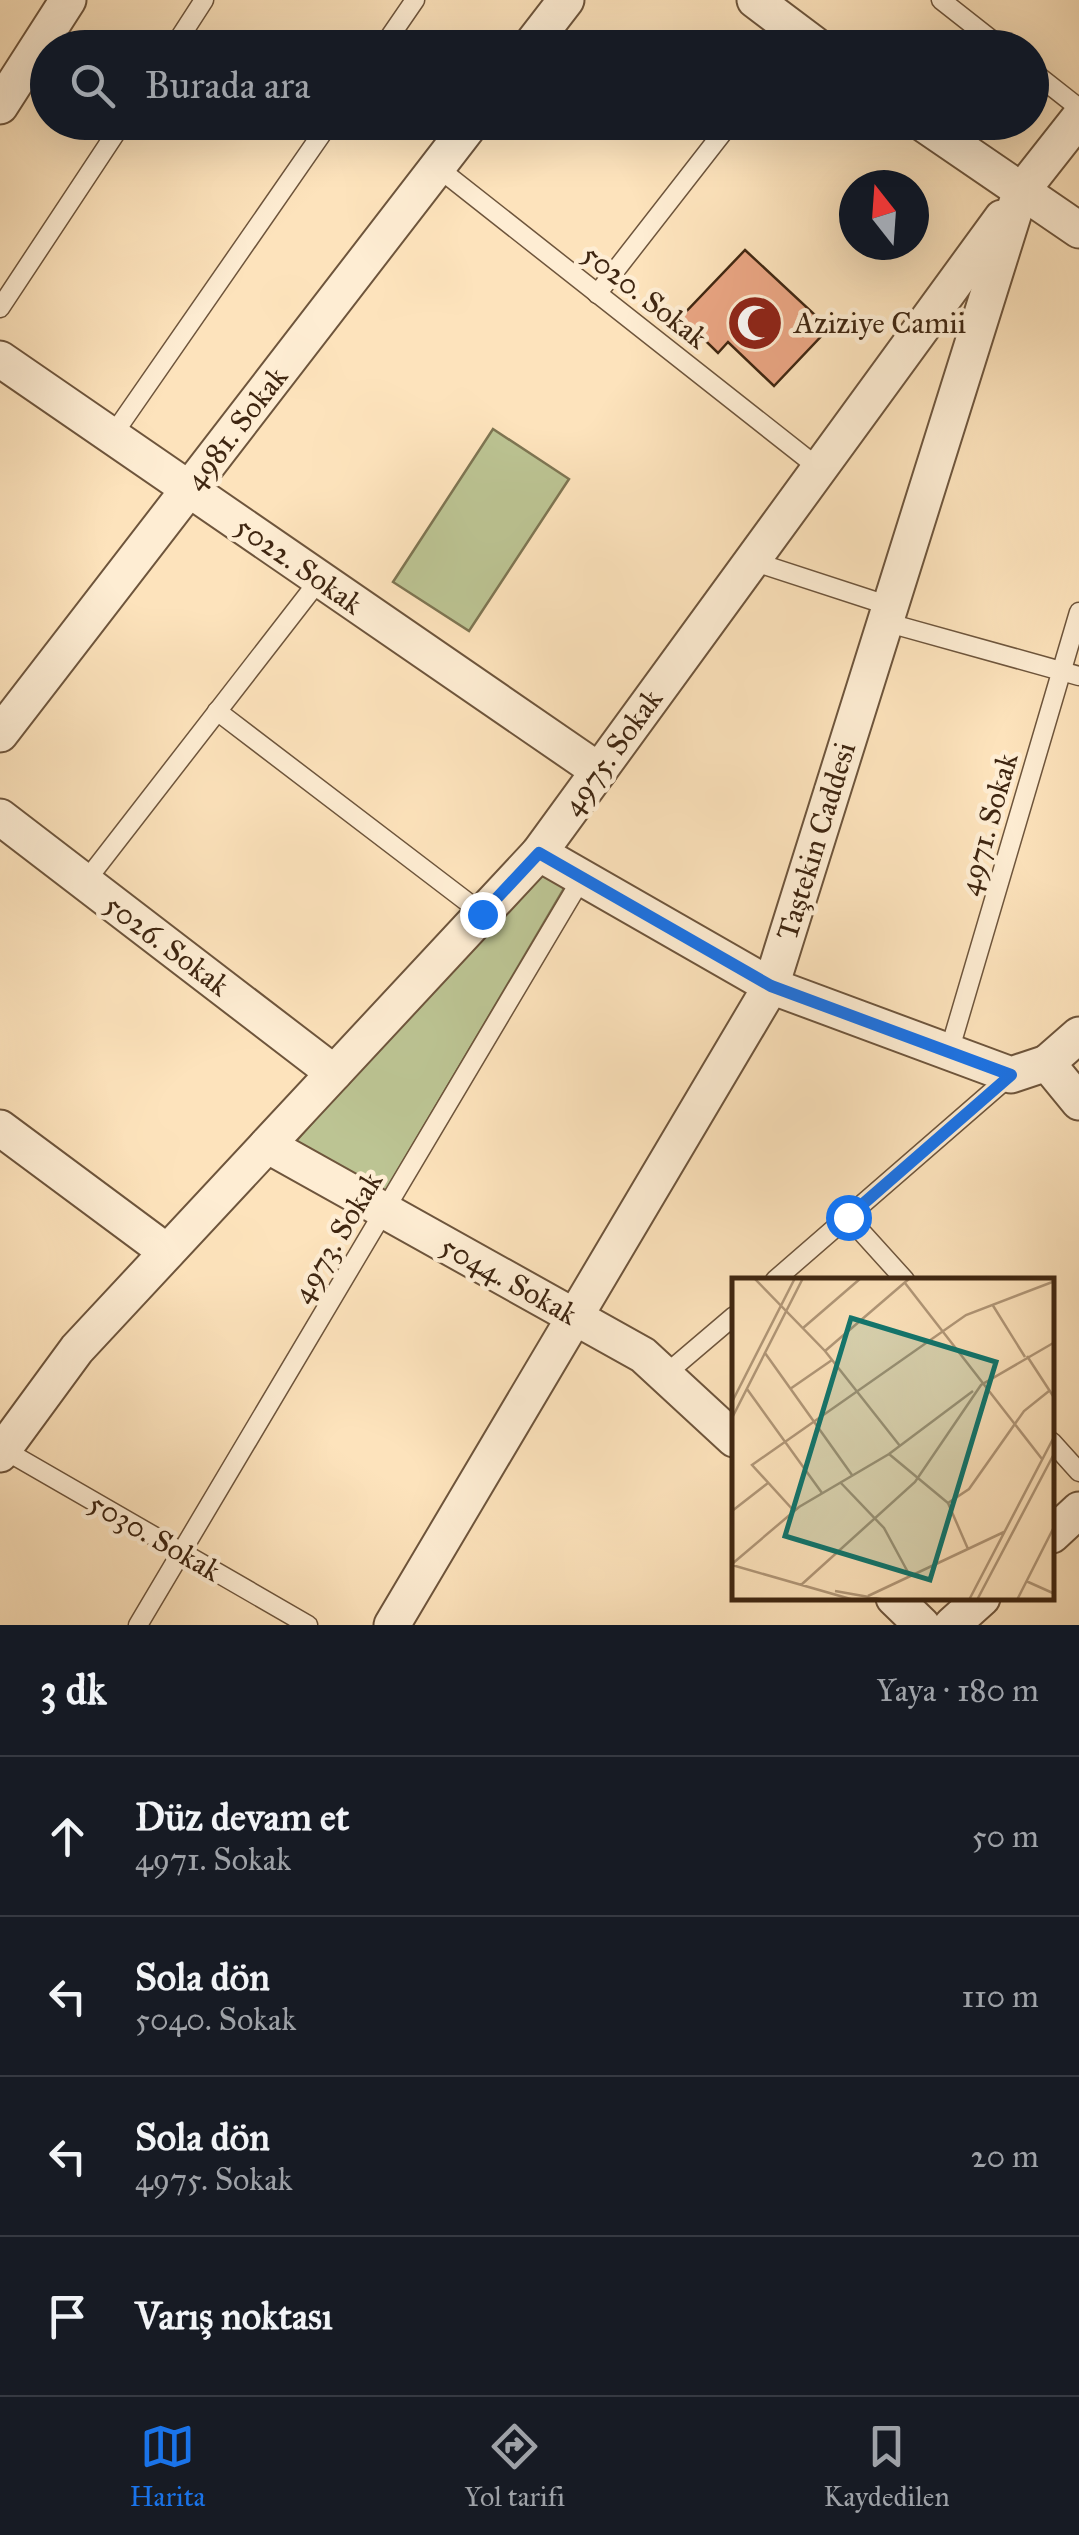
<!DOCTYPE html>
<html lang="tr">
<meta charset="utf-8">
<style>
body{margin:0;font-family:"IM FELL Great Primer",serif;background:#242831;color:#f1f3f6}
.compass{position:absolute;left:839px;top:170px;width:90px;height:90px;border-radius:50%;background:#171b24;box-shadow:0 10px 40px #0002;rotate:343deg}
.stop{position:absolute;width:30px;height:30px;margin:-22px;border:8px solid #1a73e8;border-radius:50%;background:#fff}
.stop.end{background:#1a73e8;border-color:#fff;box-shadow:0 2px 10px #0008}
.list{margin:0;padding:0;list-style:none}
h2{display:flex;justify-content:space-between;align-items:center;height:130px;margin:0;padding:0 40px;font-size:42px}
h2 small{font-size:32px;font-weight:400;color:#9ea1a6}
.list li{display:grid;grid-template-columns:65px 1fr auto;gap:30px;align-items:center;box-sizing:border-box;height:160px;padding:0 40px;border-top:2px solid #363941}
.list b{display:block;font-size:38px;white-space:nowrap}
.list p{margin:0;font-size:32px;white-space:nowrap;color:#9ea1a6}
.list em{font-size:32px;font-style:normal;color:#9ea1a6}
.icon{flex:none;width:55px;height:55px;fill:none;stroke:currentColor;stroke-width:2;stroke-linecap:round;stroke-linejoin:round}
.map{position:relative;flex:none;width:1079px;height:1625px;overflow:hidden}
.search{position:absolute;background:#171b24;box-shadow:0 10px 40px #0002;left:30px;right:30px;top:30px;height:110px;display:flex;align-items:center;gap:25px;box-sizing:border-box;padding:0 35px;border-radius:55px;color:#9ea1a6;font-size:38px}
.sheet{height:770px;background:#171b24}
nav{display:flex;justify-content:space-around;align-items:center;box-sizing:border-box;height:140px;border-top:2px solid #363941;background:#171b24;font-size:28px;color:#9ea1a6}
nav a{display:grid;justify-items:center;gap:5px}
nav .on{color:#1a73e8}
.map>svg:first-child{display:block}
</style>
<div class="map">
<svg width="1079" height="1625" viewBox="0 0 1079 1625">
<rect width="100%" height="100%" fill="#fde3bc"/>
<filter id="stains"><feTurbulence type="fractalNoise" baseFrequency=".002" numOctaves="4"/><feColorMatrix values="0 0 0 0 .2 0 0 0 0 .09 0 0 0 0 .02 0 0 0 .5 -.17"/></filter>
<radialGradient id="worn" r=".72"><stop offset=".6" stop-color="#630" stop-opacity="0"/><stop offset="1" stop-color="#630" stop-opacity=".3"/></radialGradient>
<g fill="#bcc493" stroke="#7e7552" stroke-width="2.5">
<path d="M493,429L569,479L469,631L393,582Z"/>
<path d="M542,861L569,880L383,1196L291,1147Z"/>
</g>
<path fill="#eba684" stroke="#3f2611" stroke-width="2.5" d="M745,250L829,328L774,386L728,342L718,353L681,317Z"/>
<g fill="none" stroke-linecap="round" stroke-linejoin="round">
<g stroke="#6e553c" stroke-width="21">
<g id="lane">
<path d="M941,0L1002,48"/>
<path d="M173,48L204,0"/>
<path d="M382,48L415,0"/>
<path d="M1032,71L1079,108"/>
<path d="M437,167L820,469"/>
<path d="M597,294L731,122"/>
<path d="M0,308L123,122"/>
<path d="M112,436L330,122"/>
<path d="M752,561L890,606"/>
<path d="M885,622L1079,676"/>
<path d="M217,711L483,914"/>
<path d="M85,882L320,579"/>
<path d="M949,1052L1079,612"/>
<path d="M848,1217L905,1280"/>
<path d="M775,1280L1011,1075"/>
<path d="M667,1373L734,1316"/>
<path d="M1052,1442L1079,1472"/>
<path d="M3,1449L308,1625"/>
<path d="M138,1625L582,878"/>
</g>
</g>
<g stroke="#6e553c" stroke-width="39">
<g id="street">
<path d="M755,0L819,48"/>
<path d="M529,48L566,0"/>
<path d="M0,106L68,0"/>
<path d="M921,122L1079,230"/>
<path d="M0,359L599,771"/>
<path d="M0,734L472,122"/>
<path d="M0,817L334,1073"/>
<path d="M539,853L771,986L1011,1075L1047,1063L1079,1102"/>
<path d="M1047,1063L1079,1035"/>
<path d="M0,1128L167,1252"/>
<path d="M267,1145L643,1355L734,1439"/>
<path d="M0,1454L77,1349L539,853L1002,218"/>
<path d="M1052,1535L1079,1510"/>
<path d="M894,1598L922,1625"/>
<path d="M392,1625L771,986L1020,193L1079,118"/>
<path d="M952,1625L982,1598"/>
</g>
</g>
<use href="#lane" stroke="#feedd3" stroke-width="18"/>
<use href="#street" stroke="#feedd3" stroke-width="35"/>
</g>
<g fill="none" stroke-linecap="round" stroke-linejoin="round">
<path stroke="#1a73e8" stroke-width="12" d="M482,914L539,853L771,986L1011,1075L848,1217"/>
</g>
<defs>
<g id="mosque-disc" transform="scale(2.875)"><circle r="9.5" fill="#8f2418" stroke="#feedd3"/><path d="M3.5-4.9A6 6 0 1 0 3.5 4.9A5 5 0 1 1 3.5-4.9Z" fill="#fff"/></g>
</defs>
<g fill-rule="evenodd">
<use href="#mosque-disc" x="755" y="323"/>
</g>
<g text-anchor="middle" stroke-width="9" stroke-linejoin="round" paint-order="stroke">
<g font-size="30" fill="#3f2611" stroke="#feedd3">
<text transform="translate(645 296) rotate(38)" y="10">5020. Sokak</text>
<text transform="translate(236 428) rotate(-52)" y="10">4981. Sokak</text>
<text transform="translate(299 565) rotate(35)" y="10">5022. Sokak</text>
<text transform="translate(612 752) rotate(-54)" y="10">4975. Sokak</text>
<text transform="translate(988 824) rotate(-74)" y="10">4971. Sokak</text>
<text transform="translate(816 841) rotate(-73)" y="10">Taştekin Caddesi</text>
<text transform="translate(167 945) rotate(37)" y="10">5026. Sokak</text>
<text transform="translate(337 1237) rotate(-59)" y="10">4973. Sokak</text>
<text transform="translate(509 1280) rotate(29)" y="10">5044. Sokak</text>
<text transform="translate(155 1537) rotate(30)" y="10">5030. Sokak</text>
</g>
<g font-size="30" fill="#3f2611" stroke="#feedd3" text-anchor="start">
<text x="794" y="333">Aziziye Camii</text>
</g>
</g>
<g transform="translate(732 1278)">
<rect width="322" height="322" fill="#fde3bc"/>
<path fill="none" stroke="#b19778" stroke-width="2.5" d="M22,0L93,73L168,168M173,5L310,181M260,26L293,79M71,50L129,0M93,73L178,0M33,75L120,197M295,78L323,121M15,111L90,215M58,111L100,82M0,124L63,0M0,140L71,0M157,176L216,225L236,271M108,204L152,250L178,298M216,225L237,211L292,133L317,113M0,233L36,205M62,233L20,187L234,37L323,3M0,286L67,229L157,176L241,113M0,287L122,322M294,303L323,316M69,307L183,204L249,107L323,64M103,313L154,322M136,318L272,254M237,322L323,157M245,322L323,174M285,322L323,247"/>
<path fill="#0f766e" fill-opacity="0.15" stroke="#0f766e" stroke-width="5" d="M119,40L264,84L198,302L53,258Z"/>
<rect width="322" height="322" fill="none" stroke="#3f2611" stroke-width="5"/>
</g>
<rect width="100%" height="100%" filter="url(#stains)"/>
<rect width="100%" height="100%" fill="url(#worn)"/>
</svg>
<svg class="compass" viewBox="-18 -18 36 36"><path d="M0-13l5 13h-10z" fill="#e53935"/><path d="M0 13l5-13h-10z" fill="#9ea1a6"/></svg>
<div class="stop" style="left:848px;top:1217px"></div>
<div class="stop end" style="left:482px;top:914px"></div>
<div class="search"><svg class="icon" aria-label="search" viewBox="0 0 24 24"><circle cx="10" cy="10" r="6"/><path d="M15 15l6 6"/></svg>Burada ara</div>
</div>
<section class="sheet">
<h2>3 dk<small>Yaya · 180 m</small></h2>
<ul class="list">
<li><svg class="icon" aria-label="ahead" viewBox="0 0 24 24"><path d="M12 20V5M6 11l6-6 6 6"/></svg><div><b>Düz devam et</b><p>4971. Sokak</p></div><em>50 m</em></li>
<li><svg class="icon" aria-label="left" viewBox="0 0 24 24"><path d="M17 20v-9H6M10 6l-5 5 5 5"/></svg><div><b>Sola dön</b><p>5040. Sokak</p></div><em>110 m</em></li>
<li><svg class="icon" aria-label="left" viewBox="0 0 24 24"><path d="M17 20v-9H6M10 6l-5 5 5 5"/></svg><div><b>Sola dön</b><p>4975. Sokak</p></div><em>20 m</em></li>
<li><svg class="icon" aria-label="arrive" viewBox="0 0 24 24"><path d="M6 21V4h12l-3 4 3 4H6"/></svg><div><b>Varış noktası</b></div></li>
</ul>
</section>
<nav>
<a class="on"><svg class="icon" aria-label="map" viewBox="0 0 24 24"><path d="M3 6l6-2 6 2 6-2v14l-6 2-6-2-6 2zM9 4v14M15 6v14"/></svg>Harita</a>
<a><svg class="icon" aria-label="directions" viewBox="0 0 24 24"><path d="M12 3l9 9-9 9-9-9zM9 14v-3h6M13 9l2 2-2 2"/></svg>Yol tarifi</a>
<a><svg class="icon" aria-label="saved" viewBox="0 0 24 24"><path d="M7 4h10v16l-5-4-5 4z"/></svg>Kaydedilen</a>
</nav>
